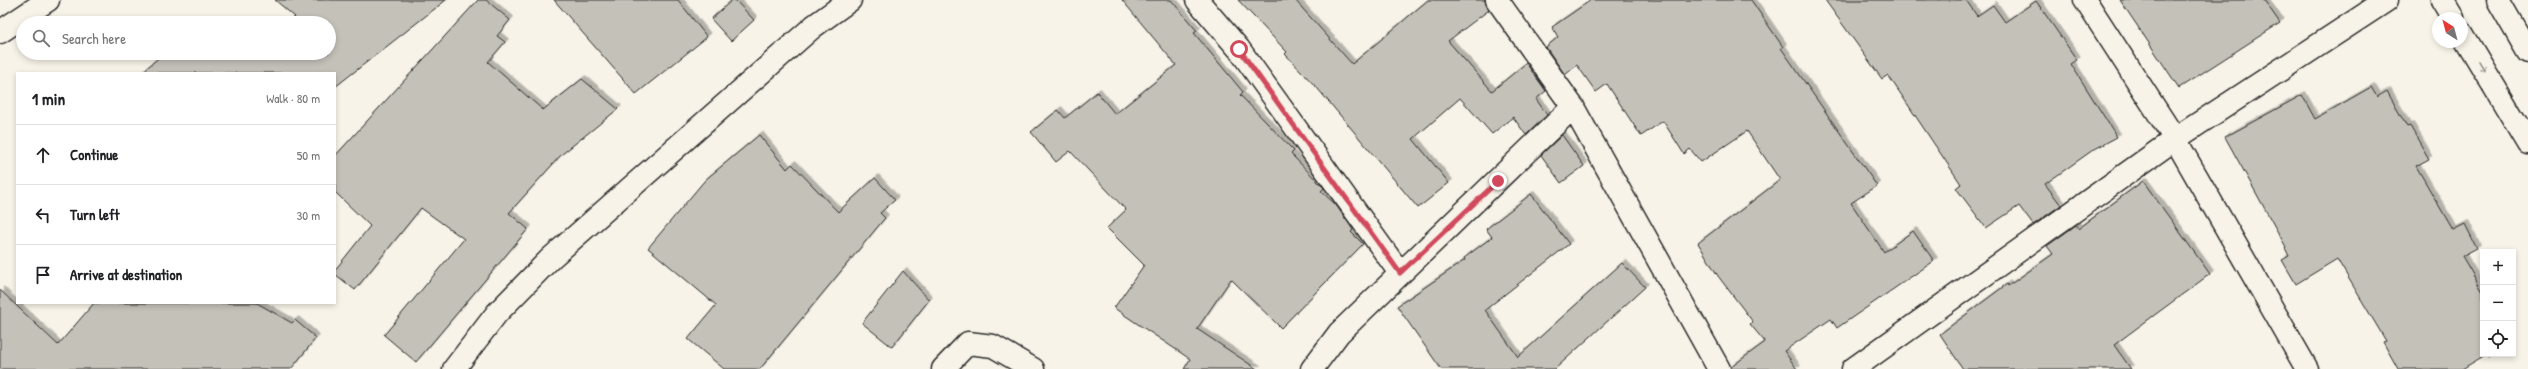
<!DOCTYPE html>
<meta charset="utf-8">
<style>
body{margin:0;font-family:"Patrick Hand",sans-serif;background:#f2f2f2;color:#202124}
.controls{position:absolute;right:12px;bottom:12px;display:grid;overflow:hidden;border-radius:0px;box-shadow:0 2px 6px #0003}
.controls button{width:36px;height:36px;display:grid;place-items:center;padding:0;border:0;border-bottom:1px solid #e0e0e0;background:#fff;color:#202124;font:20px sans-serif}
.compass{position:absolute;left:2432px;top:12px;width:36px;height:36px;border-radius:50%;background:#fff;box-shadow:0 2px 6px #0003;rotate:324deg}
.stop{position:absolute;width:12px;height:12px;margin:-9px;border:3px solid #d1495b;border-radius:50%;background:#fff}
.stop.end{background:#d1495b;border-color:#fff;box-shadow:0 1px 4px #0008}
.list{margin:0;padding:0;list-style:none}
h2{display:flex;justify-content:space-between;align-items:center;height:52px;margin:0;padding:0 16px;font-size:17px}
h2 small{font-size:13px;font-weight:400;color:#757577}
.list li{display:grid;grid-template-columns:26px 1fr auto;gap:12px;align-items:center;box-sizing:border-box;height:60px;padding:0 16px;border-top:1px solid #e0e0e0}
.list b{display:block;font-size:15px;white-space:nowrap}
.list em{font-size:13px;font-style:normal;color:#757577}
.icon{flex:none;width:22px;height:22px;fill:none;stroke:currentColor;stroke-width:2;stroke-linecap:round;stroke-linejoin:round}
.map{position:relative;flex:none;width:2528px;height:369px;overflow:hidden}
.search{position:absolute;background:#fff;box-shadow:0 2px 6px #0003;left:16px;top:16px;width:320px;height:44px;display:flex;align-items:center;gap:10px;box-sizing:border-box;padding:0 14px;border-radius:22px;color:#757577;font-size:15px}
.panel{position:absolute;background:#fff;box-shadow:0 2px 6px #0003;left:16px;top:72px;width:320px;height:232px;border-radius:0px}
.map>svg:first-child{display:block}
</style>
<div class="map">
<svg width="2528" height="369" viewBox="0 0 2528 369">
<defs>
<filter id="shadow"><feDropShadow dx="3.5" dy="-3.5" stdDeviation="0" flood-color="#0004"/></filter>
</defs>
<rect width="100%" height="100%" fill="#f7f3e8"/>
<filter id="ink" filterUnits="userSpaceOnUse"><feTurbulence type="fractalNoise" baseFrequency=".025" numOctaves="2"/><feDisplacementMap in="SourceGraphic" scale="8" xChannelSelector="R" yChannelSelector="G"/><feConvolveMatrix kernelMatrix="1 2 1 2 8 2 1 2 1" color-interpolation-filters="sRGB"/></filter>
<g filter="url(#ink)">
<g fill="#c4c1b9" stroke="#2b2b2b" filter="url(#shadow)">
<path d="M275,0H446L335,87V73H141L164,53H243L245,56L248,53H329V23H287L295,17Z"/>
<path d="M478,0H486L510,20L497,36L505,42L488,62L543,110L582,79L618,109L561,155L509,213L528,229L416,362L384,335L464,239L421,208L355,290L335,274V270L370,226L335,192V156Z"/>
<path d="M554,0H678L707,37L636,94Z"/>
<path d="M732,0H735L754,20L731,41L711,19Z"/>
<path d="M1122,0H1171L1197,31L1194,33L1243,92L1240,95L1294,151L1291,154L1321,185L1324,188L1321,191L1336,205L1353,230L1351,232L1363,244L1281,328L1231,279L1197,329L1257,369H1184L1190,359L1114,308L1144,265L1107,228L1126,210L1070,151L1056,162L1031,132L1058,110L1065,118L1097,92L1115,114L1176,65Z"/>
<path d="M1238,0H1295L1352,64L1428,0H1485L1489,10L1448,41L1492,91L1526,63L1546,91L1536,99L1547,115L1526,135L1513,117L1492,134L1460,98L1413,139L1449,183L1418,208L1318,89L1285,54L1287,52Z"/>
<path d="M1591,0H1751L1783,47L1781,48L1877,186L1851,203L1884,252L1913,231L1934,261L1837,328L1831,319L1784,351L1797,369H1731V367L1765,342L1750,324L1753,322L1718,276L1698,243L1780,180L1747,131L1701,162L1690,149L1684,154L1663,121L1641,136L1607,84L1596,92L1577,65L1565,75L1546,47L1558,37L1552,27Z"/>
<path d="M1825,0H1966L1977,16L1993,5L2005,22L2036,1L2077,60L2071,64L2117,137L2093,150L2045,184L2061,205L2033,225L2019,206L1986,228L1956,188L1961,184L1888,75L1882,79Z"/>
<path d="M2120,0H2264L2280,23L2179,88Z"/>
<path d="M2371,87L2377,97L2387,91L2407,127L2410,126L2429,159L2416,166L2453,230L2465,224L2477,248L2462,256L2483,292V354H2495L2489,358L2487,354L2462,369H2398L2383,342L2386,341L2337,259L2296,284L2282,260L2289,256L2285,248L2286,247L2225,137L2302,95L2315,119Z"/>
<path d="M759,135L787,169L792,164L838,212L875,178L895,200L880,213L885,218L760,369H724L688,339L716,305L648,248L705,180Z"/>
<path d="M1562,135L1584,166L1561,183L1541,155Z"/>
<path d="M2143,181L2210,274L2114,345L2131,369H1963L1940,334L2007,284L2008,286L2053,254L2047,246L2076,225L2078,229Z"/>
<path d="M1531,194L1569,244L1485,310L1518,357L1622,263L1645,287L1555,369H1441L1397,306L1465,260L1464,258L1492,237L1486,229Z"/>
<path d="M903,271L929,300L892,347L862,323Z"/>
<path d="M0,290L58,345L94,303H257L292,323L295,320L316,338L291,369H0Z"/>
</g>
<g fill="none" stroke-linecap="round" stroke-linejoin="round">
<g stroke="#2b2b2b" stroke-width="25">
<g id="minor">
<path d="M1197,0L1239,49L1400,273"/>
<path d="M1497,0L1573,107L1719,369"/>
<path d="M2085,0L2175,139L2307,369"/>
<path d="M0,32L48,0"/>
<path d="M454,369L497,313L551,258L814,26L850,0"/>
<path d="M943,369L968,343L993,346L1033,369"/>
<path d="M1312,369L1339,333L1573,107"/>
<path d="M1853,369L2175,139L2387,0"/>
</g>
</g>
<g stroke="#2b2b2b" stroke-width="25">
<g id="major">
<path d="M2442,0L2453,18"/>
<path d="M2498,0L2528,52"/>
<path d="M2462,33L2528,143"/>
</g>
</g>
<use href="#minor" stroke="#f7f3e8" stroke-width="22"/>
<use href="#major" stroke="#f7f3e8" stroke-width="22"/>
</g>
<defs><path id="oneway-shaft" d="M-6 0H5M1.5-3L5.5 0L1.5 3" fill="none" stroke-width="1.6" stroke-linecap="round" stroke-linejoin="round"/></defs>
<use stroke="#918f8a" href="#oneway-shaft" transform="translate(2482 66) rotate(59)"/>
</g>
<g fill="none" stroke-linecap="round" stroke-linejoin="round" filter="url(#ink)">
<path stroke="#d1495b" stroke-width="5" d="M1239,49L1400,273L1498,181"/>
</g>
</svg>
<div class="controls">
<button>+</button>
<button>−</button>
<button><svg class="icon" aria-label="locate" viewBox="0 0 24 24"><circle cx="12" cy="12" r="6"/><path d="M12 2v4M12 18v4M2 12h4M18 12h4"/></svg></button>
</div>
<svg class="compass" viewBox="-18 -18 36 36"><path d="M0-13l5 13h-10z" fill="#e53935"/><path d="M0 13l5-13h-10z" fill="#757577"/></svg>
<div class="stop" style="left:1239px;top:49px"></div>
<div class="stop end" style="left:1498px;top:181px"></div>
<div class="search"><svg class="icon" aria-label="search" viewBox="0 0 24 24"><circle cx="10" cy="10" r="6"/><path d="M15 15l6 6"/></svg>Search here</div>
<section class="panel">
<h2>1 min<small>Walk · 80 m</small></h2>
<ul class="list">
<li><svg class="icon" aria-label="ahead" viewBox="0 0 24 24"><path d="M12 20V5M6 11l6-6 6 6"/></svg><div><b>Continue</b></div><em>50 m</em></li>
<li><svg class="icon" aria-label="left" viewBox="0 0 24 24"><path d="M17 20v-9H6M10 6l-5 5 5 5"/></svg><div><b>Turn left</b></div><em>30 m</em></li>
<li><svg class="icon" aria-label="arrive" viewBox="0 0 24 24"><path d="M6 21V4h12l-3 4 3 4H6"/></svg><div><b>Arrive at destination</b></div></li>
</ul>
</section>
</div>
